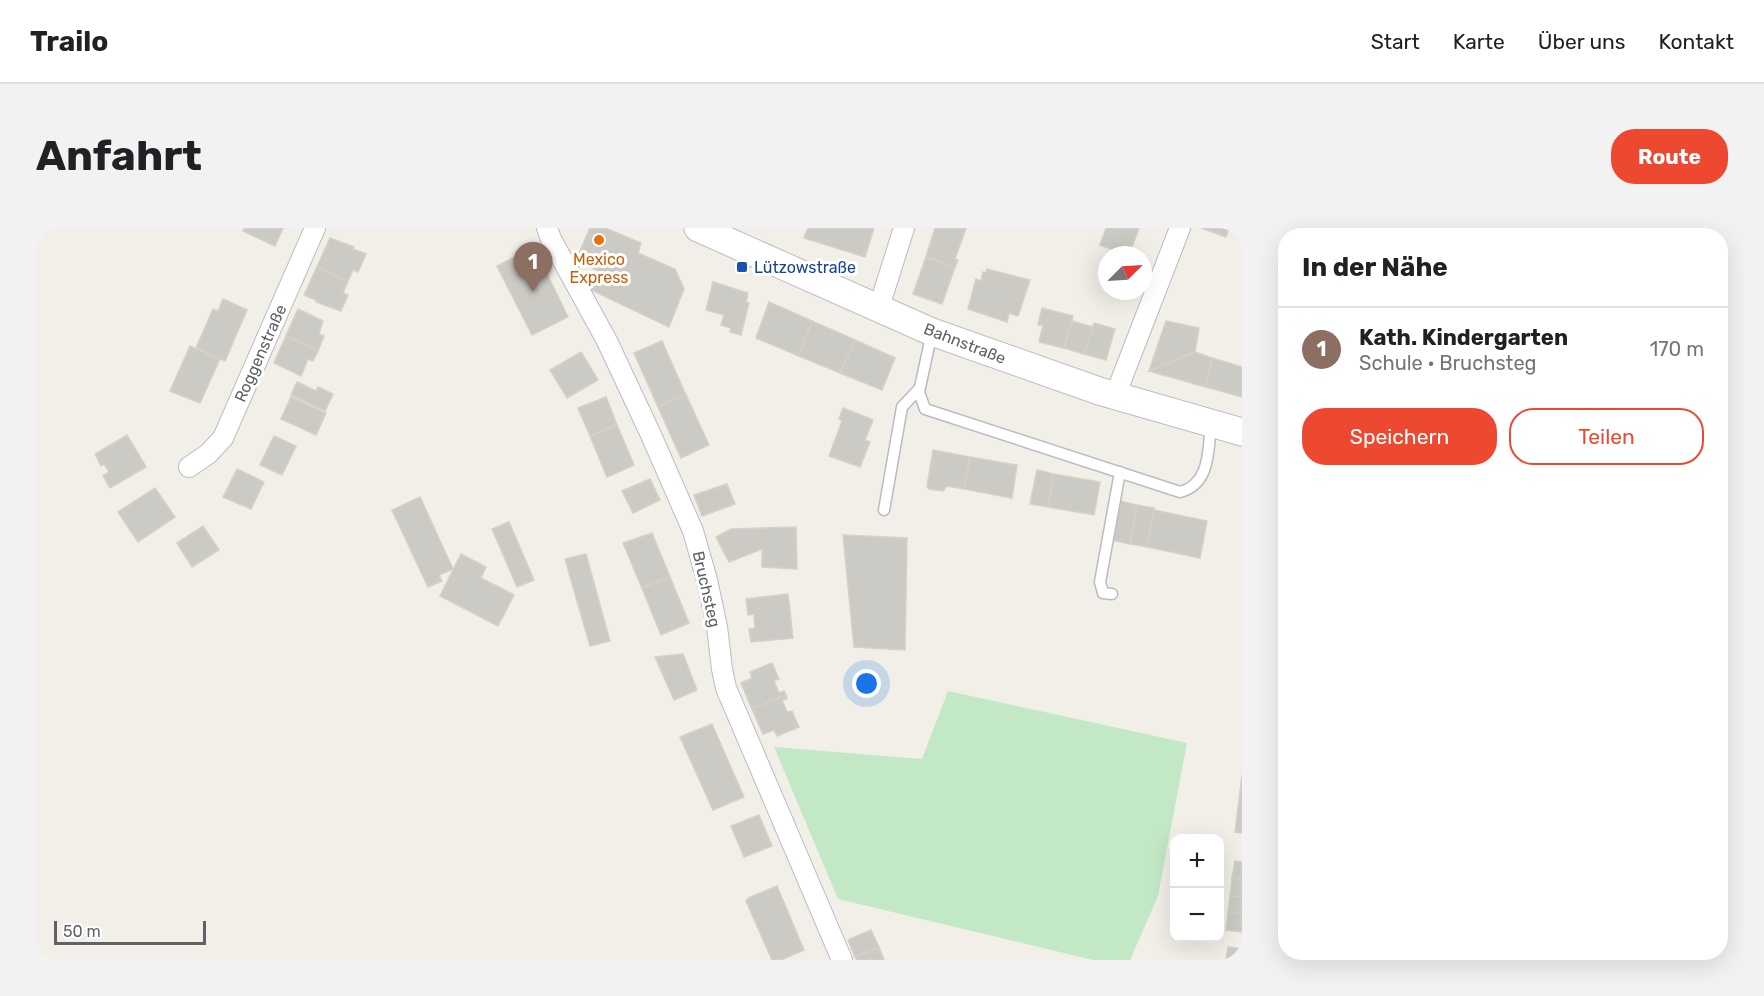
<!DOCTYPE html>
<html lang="de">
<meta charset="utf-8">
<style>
body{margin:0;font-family:Rubik,sans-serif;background:#f2f2f2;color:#202124}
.controls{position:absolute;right:18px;bottom:18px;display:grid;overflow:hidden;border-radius:12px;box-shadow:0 6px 24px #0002}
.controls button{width:54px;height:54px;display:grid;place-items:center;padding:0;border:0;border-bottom:2px solid #e0e0e0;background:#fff;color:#202124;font:30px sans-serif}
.compass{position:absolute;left:1062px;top:18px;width:54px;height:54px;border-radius:50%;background:#fff;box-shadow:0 6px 24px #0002;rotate:66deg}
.scale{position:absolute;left:18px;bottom:15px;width:152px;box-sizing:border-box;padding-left:6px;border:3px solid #5e6267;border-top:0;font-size:16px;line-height:21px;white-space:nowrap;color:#5e6267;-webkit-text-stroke:4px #fff;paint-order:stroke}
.you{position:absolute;left:831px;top:456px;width:21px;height:21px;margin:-15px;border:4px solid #fff;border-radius:50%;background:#1a73e8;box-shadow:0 0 0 9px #1a73e833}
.badge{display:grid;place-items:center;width:39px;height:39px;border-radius:50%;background:#ed4930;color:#fff;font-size:20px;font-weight:700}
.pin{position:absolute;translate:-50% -50px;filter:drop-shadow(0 2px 3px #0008)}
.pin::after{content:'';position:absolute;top:32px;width:21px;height:18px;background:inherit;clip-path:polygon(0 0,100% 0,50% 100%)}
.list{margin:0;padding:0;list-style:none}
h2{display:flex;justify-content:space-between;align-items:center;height:78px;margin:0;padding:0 24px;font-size:26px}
h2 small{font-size:20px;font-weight:400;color:#757577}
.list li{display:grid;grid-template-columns:39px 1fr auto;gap:18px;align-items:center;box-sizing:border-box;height:84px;padding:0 24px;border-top:2px solid #e0e0e0}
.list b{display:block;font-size:22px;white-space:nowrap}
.list p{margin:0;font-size:20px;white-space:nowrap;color:#757577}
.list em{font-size:20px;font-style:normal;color:#757577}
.actions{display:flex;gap:12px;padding:18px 24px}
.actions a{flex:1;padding:14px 0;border:2px solid #ed4930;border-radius:24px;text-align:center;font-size:21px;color:#ed4930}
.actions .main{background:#ed4930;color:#fff}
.map{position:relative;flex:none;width:1206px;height:732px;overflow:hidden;border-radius:24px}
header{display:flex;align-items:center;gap:36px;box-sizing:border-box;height:84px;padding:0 30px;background:#fff;border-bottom:2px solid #e0e0e0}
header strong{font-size:28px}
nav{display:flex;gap:33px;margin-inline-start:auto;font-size:21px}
.intro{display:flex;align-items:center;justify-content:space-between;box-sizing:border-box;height:144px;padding:0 36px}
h1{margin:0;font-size:42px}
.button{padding:15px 27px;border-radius:24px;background:#ed4930;color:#fff;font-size:21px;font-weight:700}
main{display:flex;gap:36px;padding:0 36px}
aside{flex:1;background:#fff;border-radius:24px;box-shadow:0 6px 24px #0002}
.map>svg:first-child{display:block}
</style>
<header>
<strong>Trailo</strong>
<nav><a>Start</a><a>Karte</a><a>Über uns</a><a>Kontakt</a></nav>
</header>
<div class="intro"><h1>Anfahrt</h1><a class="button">Route</a></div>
<main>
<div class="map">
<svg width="1206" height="732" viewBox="0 0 1206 732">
<rect width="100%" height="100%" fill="#f1efe7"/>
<path fill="#c3e8c5" d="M912,463L1151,515L1122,668L1094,732H1057L802,671L738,519L886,531Z"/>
<g fill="#cccac4" stroke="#d6d1c5" stroke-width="1.5">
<path d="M209,0H247L239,18L207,3Z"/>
<path d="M554,0H569L605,15L602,25L639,41L648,61L633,99L553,61L562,43L540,32Z"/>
<path d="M772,0H838L829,29L768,10Z"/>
<path d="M899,0H930L919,31L922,32L919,39L890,29Z"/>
<path d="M1070,0H1103L1093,27L1064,17Z"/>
<path d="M1165,0H1193L1190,9Z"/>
<path d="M294,10L318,19L317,21L330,26L322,44L317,42L312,53L281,39Z"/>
<path d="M498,19L532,89L496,107L461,38Z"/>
<path d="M890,29L919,39L906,76L877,66Z"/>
<path d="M281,39L312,53L307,65L312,67L305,83L280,74V72L268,67Z"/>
<path d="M951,41L994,52L982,88L973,85L971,94L932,81L940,51L945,53L947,44L950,45Z"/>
<path d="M677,54L712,65L710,74L713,75L705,107L694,104L695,100L685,97L688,87L670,82Z"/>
<path d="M187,71L211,82L189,133L160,120L177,81L182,83Z"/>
<path d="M733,74L776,93L763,128L720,110Z"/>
<path d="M1006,80L1037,88L1028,120L1003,114L1007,97H1002Z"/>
<path d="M262,81L287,93L283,106L288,108L282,123L250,108Z"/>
<path d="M776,93L819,112L804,145L763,128Z"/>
<path d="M1036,93L1057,99L1048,126L1028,120Z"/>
<path d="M1130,93L1163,100L1159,124L1113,143Z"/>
<path d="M1058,95L1079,101L1070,132L1048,126Z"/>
<path d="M250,108L282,123L277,133L272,131L265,148L238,135Z"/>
<path d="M819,112L859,130L846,162L804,145Z"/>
<path d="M626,113L650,167L622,179L598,125Z"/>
<path d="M154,118L184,131L164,175L134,163Z"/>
<path d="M545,124L562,152L531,170L514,142Z"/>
<path d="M1159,124L1176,130L1170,159L1113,143Z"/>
<path d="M1176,130L1206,139V169L1170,159Z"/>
<path d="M261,154L280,163L282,159L297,166L289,183L255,167Z"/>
<path d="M650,167L673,217L645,230L622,179Z"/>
<path d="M255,169L290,185L280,207L245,191Z"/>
<path d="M570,169L581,197L554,208L542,180Z"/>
<path d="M807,180L837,192L829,212L834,214L824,239L793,228L806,193L803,191Z"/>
<path d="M581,197L598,237L571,249L554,208Z"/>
<path d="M91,207L110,239L74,260L67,248L73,244L68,236L65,238L59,226Z"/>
<path d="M238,208L260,218L246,247L224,237Z"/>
<path d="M897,222L934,229L928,261L911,258L907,263L893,261L891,258Z"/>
<path d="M934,229L981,237L976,270L928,261Z"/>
<path d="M201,241L228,254L215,281L187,269Z"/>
<path d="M1001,242L1018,246L1012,279L994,276Z"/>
<path d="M1018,246L1064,254L1058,287L1012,279Z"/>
<path d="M614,251L624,272L597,285L586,263Z"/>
<path d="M691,256L699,276L666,288L658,267Z"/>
<path d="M119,260L139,289L102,314L82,284Z"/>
<path d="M384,269L417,341L403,347L406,353L392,359L356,282Z"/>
<path d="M1084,273L1101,277L1094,316L1076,312Z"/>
<path d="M1101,277L1118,280L1111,319L1094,316Z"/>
<path d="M1118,282L1171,293L1164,330L1111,319Z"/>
<path d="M473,294L498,352L481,359L456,301Z"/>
<path d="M167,298L183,322L156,339L141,315Z"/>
<path d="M760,299L761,341L726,339V321L693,334L680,309L695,301Z"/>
<path d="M616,305L634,349L606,360L587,315Z"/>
<path d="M807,307L871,310L869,422L818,419Z"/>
<path d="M425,326L450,339L445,350L478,367L462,398L404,368Z"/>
<path d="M550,326L574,413L554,418L529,331Z"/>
<path d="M634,349L653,395L625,407L606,360Z"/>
<path d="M752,366L757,410L715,414L713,401L719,400L718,386L712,387L710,371Z"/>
<path d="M647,426L661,462L638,472L619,429Z"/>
<path d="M736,435L743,451L738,453L743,465L748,463L750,467L716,481L705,455L716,450L714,444Z"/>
<path d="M750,467L751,471L746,472L751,484L756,483L763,499L741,508L738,502L727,506L716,481Z"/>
<path d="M676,496L708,569L677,582L644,509Z"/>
<path d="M1206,547V605L1199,604Z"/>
<path d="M723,587L736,618L708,629L695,598Z"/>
<path d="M1199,633L1206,634V651L1196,650Z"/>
<path d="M1196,650L1206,651V669L1194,668Z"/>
<path d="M741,658L768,722L745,732H736L710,673L712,670Z"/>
<path d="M1194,668L1206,669V686L1192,684Z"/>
<path d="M1192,684L1206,686V704L1190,702Z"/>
<path d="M835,702L843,719L819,729L812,712Z"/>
<path d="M843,719L848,732H821L819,729Z"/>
<path d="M1192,719L1206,721V732H1190Z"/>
</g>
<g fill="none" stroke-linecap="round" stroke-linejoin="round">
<g stroke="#b9bcc0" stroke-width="13">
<g id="service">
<path d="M896,104L883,164L889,181L1144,264C1175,256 1172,221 1175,196"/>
<path d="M848,282L866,179L883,161"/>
<path d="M1076,366L1067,365L1064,354L1084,244"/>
</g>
</g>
<g stroke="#b9bcc0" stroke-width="22">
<g id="minor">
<path d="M511,0L515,11L571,113L615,207L657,303L671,352L681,399L686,441L690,460L806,732"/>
<path d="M843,79L868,0"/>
<path d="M1079,168L1144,0"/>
<path d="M153,239L172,226L187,210L279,0"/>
</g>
</g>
<g stroke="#babdc2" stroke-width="29">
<path id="secondary" d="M662,0L896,104L1063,163L1206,204"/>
</g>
<use href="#service" stroke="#fff" stroke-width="10"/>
<use href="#minor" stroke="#fff" stroke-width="20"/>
<use href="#secondary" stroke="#fff" stroke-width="27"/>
</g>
<circle fill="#e8710a" stroke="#fff" stroke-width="2" cx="563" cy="12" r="6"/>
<rect fill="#1a4fb4" stroke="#fff" stroke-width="2" x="700" y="33" width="12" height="12" rx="3"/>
<g text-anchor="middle" stroke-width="6" stroke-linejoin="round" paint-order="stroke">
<g font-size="16" fill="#c56008" stroke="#fff">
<text x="563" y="37">Mexico<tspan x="563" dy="18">Express</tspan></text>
</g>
<g font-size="16" fill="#164399" stroke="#fff" text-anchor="start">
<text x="718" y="45">Lützowstraße</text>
</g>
<g font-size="16" fill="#5e6267" stroke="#fff">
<text transform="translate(929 115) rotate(21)" y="6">Bahnstraße</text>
<text transform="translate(224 125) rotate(-66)" y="6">Roggenstraße</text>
<text transform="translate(671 361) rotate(77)" y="6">Bruchsteg</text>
</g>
</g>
</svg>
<div class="controls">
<button>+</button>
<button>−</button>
</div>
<svg class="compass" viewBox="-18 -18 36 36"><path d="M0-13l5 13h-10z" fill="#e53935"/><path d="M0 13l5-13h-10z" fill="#757577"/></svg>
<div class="scale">50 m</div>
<div class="you"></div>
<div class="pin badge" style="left:497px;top:64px;background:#8d6e63">1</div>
</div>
<aside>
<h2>In der Nähe<small></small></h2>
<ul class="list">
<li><span class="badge" style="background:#8d6e63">1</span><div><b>Kath. Kindergarten</b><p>Schule · Bruchsteg</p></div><em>170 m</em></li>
</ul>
<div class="actions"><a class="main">Speichern</a><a>Teilen</a></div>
</aside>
</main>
